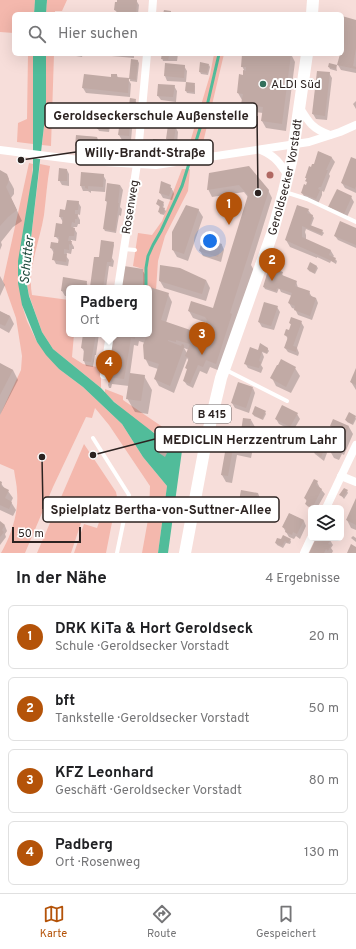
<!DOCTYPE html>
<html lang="de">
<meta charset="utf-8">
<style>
body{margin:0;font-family:Overpass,sans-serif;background:#f2f2f2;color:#202124}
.controls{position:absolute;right:12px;bottom:12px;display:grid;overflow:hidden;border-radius:6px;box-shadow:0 4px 16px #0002}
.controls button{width:36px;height:36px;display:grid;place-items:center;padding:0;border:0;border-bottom:1px solid #e0e0e0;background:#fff;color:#202124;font:20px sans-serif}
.scale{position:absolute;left:12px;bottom:10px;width:69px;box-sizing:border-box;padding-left:4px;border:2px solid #2c2321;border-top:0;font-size:11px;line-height:14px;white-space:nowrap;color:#2c2321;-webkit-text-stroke:3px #fff;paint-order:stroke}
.you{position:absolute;left:210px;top:241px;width:14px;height:14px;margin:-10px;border:3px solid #fff;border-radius:50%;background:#1a73e8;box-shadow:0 0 0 6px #1a73e833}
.badge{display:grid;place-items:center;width:26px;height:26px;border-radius:50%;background:#b45309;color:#fff;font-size:13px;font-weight:700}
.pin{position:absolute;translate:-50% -33px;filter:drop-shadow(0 1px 2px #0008)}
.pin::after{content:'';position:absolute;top:21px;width:14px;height:12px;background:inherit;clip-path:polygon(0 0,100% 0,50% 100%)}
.popup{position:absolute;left:66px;top:285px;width:86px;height:52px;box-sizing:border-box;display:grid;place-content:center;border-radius:6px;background:#fff;filter:drop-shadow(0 1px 3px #0005);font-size:13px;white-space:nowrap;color:#757577}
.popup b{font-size:15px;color:#202124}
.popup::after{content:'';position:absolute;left:50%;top:100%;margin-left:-8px;border:8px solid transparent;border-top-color:#fff}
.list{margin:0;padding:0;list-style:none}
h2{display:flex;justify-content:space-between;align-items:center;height:52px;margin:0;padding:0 16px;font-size:17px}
h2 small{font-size:13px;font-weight:400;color:#757577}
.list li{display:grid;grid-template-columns:26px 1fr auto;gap:12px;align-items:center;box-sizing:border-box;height:64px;margin:0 8px 8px;padding:0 8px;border:1px solid #e0e0e0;border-radius:6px}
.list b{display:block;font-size:15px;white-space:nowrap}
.list p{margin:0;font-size:13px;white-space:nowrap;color:#757577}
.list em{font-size:13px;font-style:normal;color:#757577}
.icon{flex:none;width:22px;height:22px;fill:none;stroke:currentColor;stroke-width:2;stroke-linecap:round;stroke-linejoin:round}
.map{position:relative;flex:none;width:356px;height:553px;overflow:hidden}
.search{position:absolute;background:#fff;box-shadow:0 4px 16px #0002;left:12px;right:12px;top:12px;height:44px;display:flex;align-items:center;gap:10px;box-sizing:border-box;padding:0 14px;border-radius:6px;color:#757577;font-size:15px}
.sheet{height:340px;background:#fff}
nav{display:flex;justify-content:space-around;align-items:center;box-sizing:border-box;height:56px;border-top:1px solid #e0e0e0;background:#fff;font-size:11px;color:#757577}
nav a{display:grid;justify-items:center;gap:2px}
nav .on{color:#b45309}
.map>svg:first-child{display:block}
</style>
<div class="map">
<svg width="356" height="553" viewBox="0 0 356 553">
<rect width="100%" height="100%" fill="#f7deda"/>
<g fill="#f4b8ad">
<path d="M0,0H35L34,14H14V33L0,32Z"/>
<path d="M47,0H67L62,11H55V14H46Z"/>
<path d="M28,54H33V144L17,142L18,123L27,119Z"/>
<path d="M46,54H54L51,146L42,145L46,109Z"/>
<path d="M214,54H224L202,147L188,149L210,75Z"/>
<path d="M29,163L33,164L22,305L27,321L37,342L59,369L83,387L122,424L143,457L167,486L158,553H142L149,514L150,486L109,425L95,408L92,418L86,417L53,487L25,553H1C11,536 19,512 17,492C17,485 15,478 14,470L0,464V415L21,370L22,356L16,318L3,281Z"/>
<path d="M40,164L50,166C47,182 46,199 44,215C40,241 27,269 32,295L69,300V334H74L72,357L83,364L101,368V388L53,349L42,332L29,295L27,285V272L30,260V247Z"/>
<path d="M182,169H190L188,191L165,236L158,261L156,290L143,285V269L133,266L138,233L152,235L162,221Z"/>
<path d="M105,389L123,396V400L170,432L166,440C144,427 123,411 105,393Z"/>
<path d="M84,444L116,492L117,497L106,553H74L84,524L97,528L104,508L82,501L76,521L81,523L71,553H37Z"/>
</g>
<g fill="#51bc9a">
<path d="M35,0H47L46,14H34Z"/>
<path d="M33,54H46V109L30,247V260L27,272V285L29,296L42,332L53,349L101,388L114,402L154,433L166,440L170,432L182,435L184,436L168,553H158L167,486L143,457L122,424L83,387L59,369L46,355L37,342L22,305L18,283V261L33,170Z"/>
</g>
<g fill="#0003" fill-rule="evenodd">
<path d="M118,0H136L139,5L138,14H118L115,10Z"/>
<path d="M342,18L356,21V73L341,70L338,65L344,42H342Z"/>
<path d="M75,54H83L82,57L76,56Z"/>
<path d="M89,54H134V58Z"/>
<path d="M161,54H178L177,61H163Z"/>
<path d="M249,54H291L295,62L286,131L266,128L262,121L263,113L247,111L242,104V100L238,93L243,76L244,70L242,66Z"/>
<path d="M132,61H138L139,63L137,82L130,81Z"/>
<path d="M209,65L210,67L208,75L201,74L200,72Z"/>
<path d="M184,66L187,71L186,82L167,81L165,76Z"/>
<path d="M336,66L337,71L330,69L329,67Z"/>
<path d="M329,73L332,78L327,120L316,119L313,114Z"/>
<path d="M117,75L118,78L128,79L131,84L130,97L86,93L83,88Z"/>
<path d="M194,84L195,86V94L187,93L186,91Z"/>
<path d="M174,86L177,91L176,102L161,100L158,96Z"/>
<path d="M135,100L136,102V107H131L130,105Z"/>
<path d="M356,101V109L353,104Z"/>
<path d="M197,106H200L201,111L198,110Z"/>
<path d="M168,108L171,113L169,124L158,123L155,118Z"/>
<path d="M131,114L133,119L131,140H122L119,135Z"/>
<path d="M180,122L182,124L181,128H176L178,132L177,145L170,144L167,139L173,127Z"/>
<path d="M109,124L110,126L109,132L99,131L98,129Z"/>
<path d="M77,136L97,137L99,142V152L79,151L76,146Z"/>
<path d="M164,141L167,146L166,159L155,157L152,152Z"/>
<path d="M319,152L332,158L335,162L329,174L330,176L324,192L322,191V195L318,204L305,198L302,193L305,185L306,186L308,183L306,178L311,168L314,166Z"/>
<path d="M356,160V193L345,188L342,183Z"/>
<path d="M67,170L69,174V186L62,185L59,180Z"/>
<path d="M0,171L6,175L12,185L14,189V194L11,198L22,221L13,227L1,242L2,245L0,250Z"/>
<path d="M210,174L268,190L272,198L251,265L255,272L220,371L210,367L207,374L200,371L193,388L187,385L184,381L188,370L186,368L189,361L187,358L174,393L159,386L155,379L158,369L149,366L145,358V343L139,341L138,346L134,345L130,374L144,376L152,390L148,414L135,412L127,398L129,386L112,384L111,388H109L108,385L109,381H110L108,377L115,334H149V288L168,294L172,302L166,323L202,335L207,323L193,318L189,311L214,309L248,197L244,192L212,197L208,189ZM184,348L189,350L187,353Z"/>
<path d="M103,175L106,180L105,192L91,191V193L88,191H83L81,186Z"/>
<path d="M162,183L170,186L173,191L174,194L172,200L163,198L160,193Z"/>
<path d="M108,184L120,185L123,190L120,207L122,209L121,216L119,215L116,233L105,231L104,229L108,204L106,201Z"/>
<path d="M351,197L354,202L346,219L330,207Z"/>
<path d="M78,202L81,207L80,215L77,214L80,220V224H78L77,227H73L77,233L76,241L71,240V242L74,247V249H72L71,254L67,253L66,256L69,260L68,266L56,264L54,260V253L51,248L59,244L60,241L55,236L63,225V222L60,217Z"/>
<path d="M163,203L164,205L163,208L166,211L164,215L160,214L159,211L160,207L157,204Z"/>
<path d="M198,209L203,217L188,261L177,257L173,250Z"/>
<path d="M308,210L314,218L311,226L322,231L324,233L322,236L306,229L305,232L306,235V240L331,251L334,256L333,257L337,261L336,264L331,261L330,263L317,257V258L290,247L286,240Z"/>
<path d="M356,229V248L338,240L335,236Z"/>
<path d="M113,243L114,245L112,258L114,261L113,267L109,266L106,288H92L99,258Z"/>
<path d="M222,245L224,250L221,262L203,256L200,251Z"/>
<path d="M316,266L318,268L315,274L309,271L308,269Z"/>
<path d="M142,270L147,277V287L149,288H122Z"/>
<path d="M282,273L283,277L296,281L298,288L309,292L312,297L316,298L318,303L312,320L298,315L295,309L292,308L289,303L292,296L281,292L279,288L277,293L265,289L264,287Z"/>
<path d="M0,276L5,285L0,296Z"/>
<path d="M64,278L86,282L89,288H69V296H65L62,291Z"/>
<path d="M206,280L210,288L206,301L164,288L160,281Z"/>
<path d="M277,307L280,312L274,330L262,327L259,322Z"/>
<path d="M0,312L10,316L14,324L9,333L0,328Z"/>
<path d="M301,322L304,327L297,348L299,353L298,356L288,352L285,348L288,340L286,335L290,332L292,326L290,323Z"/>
<path d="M84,334H99L96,355H95L93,367L86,366L84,361L85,353L82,348Z"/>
<path d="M267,348L269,351L267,354L262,352L264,357L261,365L263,368L261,373L248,368L245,363L258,351Z"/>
<path d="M281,361L295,368L300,376L291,393L276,386L272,378Z"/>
<path d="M0,364L13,370L18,380L0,415Z"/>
<path d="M356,371V390L351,382Z"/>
<path d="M253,388L255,393L249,413L235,408L232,403Z"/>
<path d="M265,412L266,414L263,420L254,416L253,414Z"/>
<path d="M297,414L300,419L293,431L279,424L276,419Z"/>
<path d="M355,416L356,419L353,425L347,422L346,420Z"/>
<path d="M251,420L255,427L251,450L252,453L251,458L237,455L232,483L226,482L222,475L227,444L225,440L240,439Z"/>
<path d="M331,426L349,427L353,434L344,455L342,454L339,460L334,458L330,451L331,448L328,442L333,429Z"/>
<path d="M324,448L327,453L324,461L315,454L312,449Z"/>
<path d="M314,481L317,482L320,488L325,494L317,508L315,507L314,508H311L307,506L306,504L307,502L305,498Z"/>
<path d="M0,482L5,489L8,491L13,498L11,502L16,510L13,516L0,510Z"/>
<path d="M347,491L348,493L344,499L341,495Z"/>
<path d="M258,493L260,498L257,508L243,505L240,501Z"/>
<path d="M356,501V530L351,528L347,520Z"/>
<path d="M290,514L304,521L306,526L300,539L296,536L294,539L289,537L283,527Z"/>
<path d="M0,522L5,526L7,531L5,534L6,537L0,545Z"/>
<path d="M353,536L356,538V542L351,538Z"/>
<path d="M317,538H327L330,540L333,545L331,548L333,551L332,553H310Z"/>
<path d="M290,539L291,542L290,544L286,543L283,548L277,545L276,543Z"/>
</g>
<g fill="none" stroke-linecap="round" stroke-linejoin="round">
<path stroke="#51bc9a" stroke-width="3" d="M146,286V268L148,256L153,245L161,231L182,186L207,106L219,54"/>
</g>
<g fill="#c1aaa5">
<path d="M117,0H137L136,14H117V11L114,10L115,2H117Z"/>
<path d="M164,10L171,11V14H163Z"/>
<path d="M342,16L356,20V48L353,66L356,67V69L337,65L340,54H342V45L344,36L342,35Z"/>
<path d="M162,54H175L174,56H169L168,60L161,59Z"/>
<path d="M242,54H291L282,124L261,121L263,107L241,104L243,94L237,93L239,74L243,75V70L246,71V67H241Z"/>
<path d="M131,59L138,60L136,80L129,79Z"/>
<path d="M200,62L209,64L207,73L199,72Z"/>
<path d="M165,63L185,65L184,78L164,76Z"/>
<path d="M329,63L337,65L336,69L328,67Z"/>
<path d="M317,71L330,72L325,116L312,114Z"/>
<path d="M84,74L111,77V74H117V77L129,78L128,93L82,88Z"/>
<path d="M186,82L195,83L194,92L185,91Z"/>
<path d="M158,84L175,85L173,97L157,96Z"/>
<path d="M130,98L136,99L135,105H129Z"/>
<path d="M156,106L168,107L167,120L154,119Z"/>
<path d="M121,113H131L129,136L118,135Z"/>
<path d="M171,120L181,121L180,127L176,126L174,140L166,139L168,125L171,126Z"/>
<path d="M98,122L109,123L108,130L97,129Z"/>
<path d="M76,135L97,137V148L75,146Z"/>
<path d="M153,139L165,140L163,154L151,153Z"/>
<path d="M318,151L332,157L326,170H328L321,187H319L318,189L320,190L316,199L301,193L304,184L306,185L307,182L305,181L307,178H305L309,166L311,167L312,164H314Z"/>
<path d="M351,157L356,159V186L355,189L341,183Z"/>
<path d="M249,166L269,190L230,313L232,314L216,364L206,360L203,367L198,365L190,384L183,381L187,369L185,368L189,358L185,356L190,344L176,340V342L168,340V341L181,346L182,344L184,345V347L170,386L154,379L159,364L144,359L143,345L146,337L136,334H149V288H121L124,266L143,269V285L169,293L161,320L202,334L207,320L205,317L188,311L191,301L213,308L248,195L239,185L207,190L209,173Z"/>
<path d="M59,168L67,169V181H58Z"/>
<path d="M0,170L7,174L9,179L8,183L6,187L17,210L8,217L0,226Z"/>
<path d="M81,172L104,174L103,187L88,186V189L85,188V186H80Z"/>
<path d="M161,181L171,185L170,188H172L169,196L159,193Z"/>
<path d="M107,183L120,185L118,203H119L115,231L103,229L107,201H105Z"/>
<path d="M337,189L352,196L344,214L328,207Z"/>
<path d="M158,199L164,202L162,207L165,208L163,214L158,212L160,206L156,204Z"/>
<path d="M67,200L79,201L78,210H75V214H78L77,219H75V223L72,222L71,227L75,228L74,236H69L68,241H72L71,245L69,244V250L64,249V254H67L66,262L52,260L54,249L50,248L51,242L58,243L59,237H54L56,223L62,224L63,217H59L60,209L65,210Z"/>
<path d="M186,205L199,209L184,254L172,250V232Z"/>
<path d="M297,205L309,209L307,213L313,215L310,225L323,230L321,234L302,226V237L331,250L329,255L336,258L334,262L285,240Z"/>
<path d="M340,221L356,228V245L334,236Z"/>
<path d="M203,238L222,244L218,257L199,251Z"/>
<path d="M101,240L114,242L111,262H107L103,288L90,287L94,257H99Z"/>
<path d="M310,262L317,266L314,273L307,269Z"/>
<path d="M160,265L180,268L206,280L202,294L159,281Z"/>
<path d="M269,267L283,272L282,275L297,281L295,286L310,291L309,295L316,298L310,316L294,310L295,306L288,303L292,293L277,288L276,291L263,287Z"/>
<path d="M63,277L87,281L86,288H69V292L61,291Z"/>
<path d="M264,302L278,306L271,326L258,322Z"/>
<path d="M0,311L10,316L5,326L0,324Z"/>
<path d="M291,317L302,321L293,346L297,347L296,352L284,348L288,337L284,335L286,329L289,330L291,324L289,323Z"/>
<path d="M83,334H96L91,362L83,361L84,349L81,348Z"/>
<path d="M113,334H135V339L131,338L124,379L107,377Z"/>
<path d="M260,343L268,348L267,353L262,351L259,361L261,362L259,368L244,364L250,347L258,350Z"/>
<path d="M281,359L296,367L286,387L270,378L277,365H278Z"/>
<path d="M0,363L13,370L0,395Z"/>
<path d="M356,368V385L350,382Z"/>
<path d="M130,373L145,375L141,401L126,399Z"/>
<path d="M238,382L253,387L246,408L231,403Z"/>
<path d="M282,405L298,413L290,427L275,419Z"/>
<path d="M255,406L266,411L262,419L252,414Z"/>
<path d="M349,412L356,416L352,424L345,420Z"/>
<path d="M243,418L251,419L247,444L249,445L248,451L233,448L228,476L221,475L227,441L224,440L225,435L240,438Z"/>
<path d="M333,419L349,426L340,448L338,447L335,453L329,451L331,444L326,442L333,427L330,426Z"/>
<path d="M315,441L325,448L321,457L311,449Z"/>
<path d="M159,449L167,453L165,457L159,453L158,451Z"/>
<path d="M314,479L318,481L316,485L322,489L312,508L305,504L307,500L304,498Z"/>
<path d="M0,481L2,482L1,486L9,490L5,498L12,502L9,509L0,505Z"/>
<path d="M344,488L348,490L343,497L339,495Z"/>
<path d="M241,490L258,493L255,503L239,501Z"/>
<path d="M356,498V525L346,520Z"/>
<path d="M289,513L304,520L297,534L293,532L292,535L285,532L286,529L282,527Z"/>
<path d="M0,521L5,525L2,530L4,532L0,537Z"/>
<path d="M283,535L291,539L288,543L285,541L282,546L275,543L277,538L281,539Z"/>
<path d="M316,538L331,539L328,544L331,545L328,551L326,549L324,553H309Z"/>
<path d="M351,544L356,547V553H347Z"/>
</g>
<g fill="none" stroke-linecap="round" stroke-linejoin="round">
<g stroke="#fff" stroke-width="4">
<path d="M285,192L307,199L356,222"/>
<path d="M124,249L135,250"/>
<path d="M226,370L287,401"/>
<path d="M93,438L129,495L117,553"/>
</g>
<g stroke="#fff" stroke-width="8">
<path d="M152,14L153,0"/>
<path d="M300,108C309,123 313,129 330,135"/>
<path d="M0,150L87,161L156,165L309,142L340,132L356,125"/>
<path d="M261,150C275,156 280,163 288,176"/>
<path d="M118,288L137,164L147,54"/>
<path d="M104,375L110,334"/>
<path d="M341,476L356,482"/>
<path d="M326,508L356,445"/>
<path d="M304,553L311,538"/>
</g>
<g stroke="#fff" stroke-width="12">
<path d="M312,14L313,0"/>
<path id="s1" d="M185,553L206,441L221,378L272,234L284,191L292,158L307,54"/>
</g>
</g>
<circle fill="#b06862" cx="270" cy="175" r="3.5"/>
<circle fill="#33705c" stroke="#fff" stroke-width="1.5" cx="263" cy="84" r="4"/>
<g text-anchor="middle" stroke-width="4" stroke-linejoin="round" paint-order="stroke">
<rect fill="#fff" stroke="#6b6564" stroke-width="1" x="193" y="405" width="38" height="18" rx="3"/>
<g font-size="11" font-weight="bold" fill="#2c2321">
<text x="212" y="418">B 415</text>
</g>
<g font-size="12" fill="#2c2321" stroke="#fff" text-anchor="start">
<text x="271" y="88">ALDI Süd</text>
</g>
<g font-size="12" fill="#2c2321" stroke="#fff">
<text dy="4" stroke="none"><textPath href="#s1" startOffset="390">Geroldsecker Vorstadt</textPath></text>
<text transform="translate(130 207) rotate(-81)" y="4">Rosenweg</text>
</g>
<g font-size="13" font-style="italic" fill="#1d4a3c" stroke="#fff">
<text transform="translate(26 260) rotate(-84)" y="5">Schutter</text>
</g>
</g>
<path fill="none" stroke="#2c2321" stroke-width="1.5" d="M258 193L257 116M21 160L76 152M93 455L155 439M42 457L43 509"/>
<g fill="#2c2321" stroke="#fff" stroke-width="1.5">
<circle cx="258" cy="193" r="4"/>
<circle cx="21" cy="160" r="4"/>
<circle cx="93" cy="455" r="4"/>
<circle cx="42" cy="457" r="4"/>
</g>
<g fill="#fff" stroke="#2c2321" stroke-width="1.5">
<rect x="45" y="103" width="212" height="25" rx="4"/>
<rect x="76" y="140" width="137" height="25" rx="4"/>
<rect x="155" y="427" width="190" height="25" rx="4"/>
<rect x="43" y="497" width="236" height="25" rx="4"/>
</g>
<g font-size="13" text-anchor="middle" font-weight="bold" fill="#2c2321">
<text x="151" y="120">Geroldseckerschule Außenstelle</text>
<text x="145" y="157">Willy-Brandt-Straße</text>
<text x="250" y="444">MEDICLIN Herzzentrum Lahr</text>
<text x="161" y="514">Spielplatz Bertha-von-Suttner-Allee</text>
</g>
</svg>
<div class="controls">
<button><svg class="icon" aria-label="layers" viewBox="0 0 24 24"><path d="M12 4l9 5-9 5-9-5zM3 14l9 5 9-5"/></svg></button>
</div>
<div class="scale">50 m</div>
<div class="you"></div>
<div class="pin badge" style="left:229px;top:225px">1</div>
<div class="pin badge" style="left:272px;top:281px">2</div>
<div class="pin badge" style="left:202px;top:355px">3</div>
<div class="pin badge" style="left:109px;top:383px">4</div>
<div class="popup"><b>Padberg</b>Ort</div>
<div class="search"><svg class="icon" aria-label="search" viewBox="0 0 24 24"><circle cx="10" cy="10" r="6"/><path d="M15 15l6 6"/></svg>Hier suchen</div>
</div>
<section class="sheet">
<h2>In der Nähe<small>4 Ergebnisse</small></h2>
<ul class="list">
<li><span class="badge">1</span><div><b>DRK KiTa &amp; Hort Geroldseck</b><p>Schule · Geroldsecker Vorstadt</p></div><em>20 m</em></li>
<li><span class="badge">2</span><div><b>bft</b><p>Tankstelle · Geroldsecker Vorstadt</p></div><em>50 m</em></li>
<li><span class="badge">3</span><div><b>KFZ Leonhard</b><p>Geschäft · Geroldsecker Vorstadt</p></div><em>80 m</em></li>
<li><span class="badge">4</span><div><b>Padberg</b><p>Ort · Rosenweg</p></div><em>130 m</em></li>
</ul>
</section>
<nav>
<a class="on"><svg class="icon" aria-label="map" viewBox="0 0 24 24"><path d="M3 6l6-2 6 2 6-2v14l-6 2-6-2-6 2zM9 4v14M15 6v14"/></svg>Karte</a>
<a><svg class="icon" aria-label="directions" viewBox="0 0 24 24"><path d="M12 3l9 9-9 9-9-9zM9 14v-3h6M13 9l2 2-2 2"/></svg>Route</a>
<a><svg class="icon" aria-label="saved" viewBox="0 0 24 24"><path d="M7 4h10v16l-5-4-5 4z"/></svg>Gespeichert</a>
</nav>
